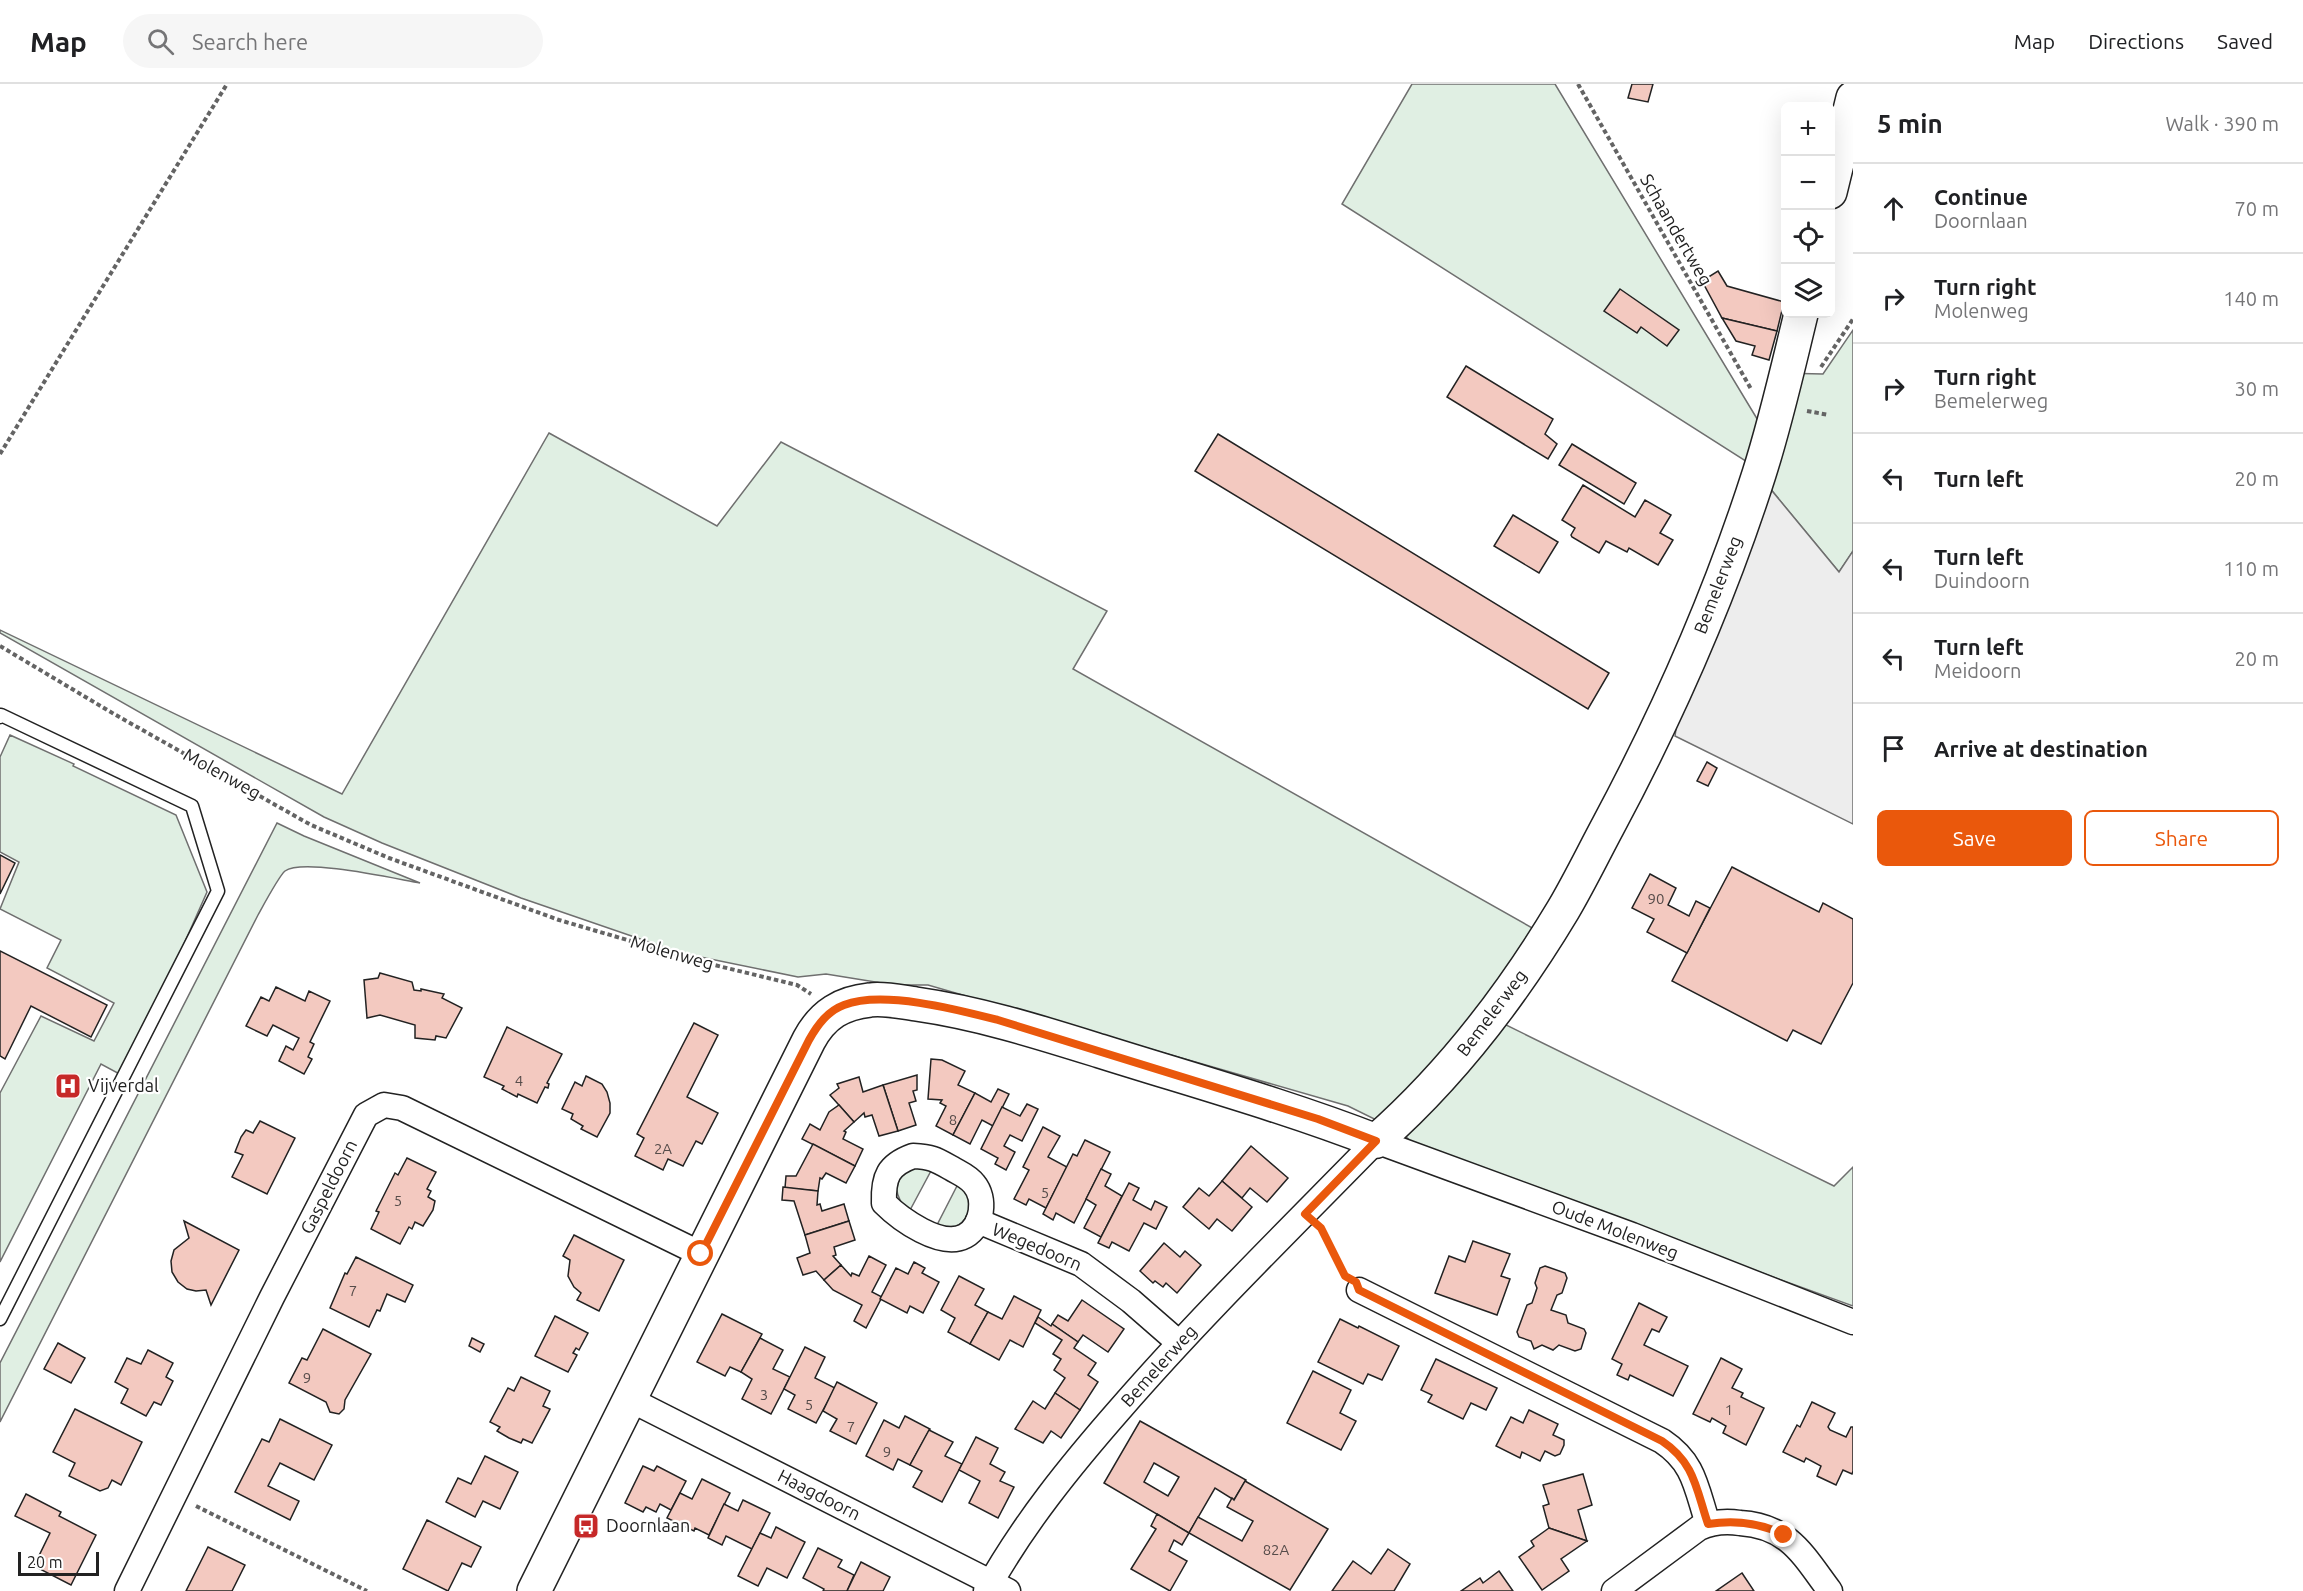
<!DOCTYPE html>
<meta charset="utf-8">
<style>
body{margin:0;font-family:Ubuntu,sans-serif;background:#f6f6f6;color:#202124}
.controls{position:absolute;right:18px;top:18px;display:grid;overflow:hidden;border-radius:9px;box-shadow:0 6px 24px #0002}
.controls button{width:54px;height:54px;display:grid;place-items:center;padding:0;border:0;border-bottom:2px solid #e0e0e0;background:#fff;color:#202124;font:30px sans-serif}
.scale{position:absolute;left:18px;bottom:15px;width:81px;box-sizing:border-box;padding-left:6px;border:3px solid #222;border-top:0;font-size:16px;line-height:21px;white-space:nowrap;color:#222;-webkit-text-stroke:4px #fff;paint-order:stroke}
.stop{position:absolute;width:18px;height:18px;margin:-14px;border:4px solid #ea580c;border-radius:50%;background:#fff}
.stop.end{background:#ea580c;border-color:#fff;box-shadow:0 2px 6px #0008}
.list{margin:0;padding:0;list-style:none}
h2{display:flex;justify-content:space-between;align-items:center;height:78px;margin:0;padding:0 24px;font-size:26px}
h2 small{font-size:20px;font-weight:400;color:#757577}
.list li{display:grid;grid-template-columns:39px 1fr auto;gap:18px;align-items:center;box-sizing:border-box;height:90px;padding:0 24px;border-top:2px solid #e0e0e0}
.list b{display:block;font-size:22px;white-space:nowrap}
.list p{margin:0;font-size:20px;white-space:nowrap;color:#757577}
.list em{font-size:20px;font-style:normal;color:#757577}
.actions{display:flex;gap:12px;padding:18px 24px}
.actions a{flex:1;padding:14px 0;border:2px solid #ea580c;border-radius:9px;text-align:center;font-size:21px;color:#ea580c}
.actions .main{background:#ea580c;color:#fff}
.icon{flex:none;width:33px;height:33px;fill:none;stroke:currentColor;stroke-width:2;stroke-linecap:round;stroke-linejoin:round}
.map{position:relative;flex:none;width:1853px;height:1507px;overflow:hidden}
header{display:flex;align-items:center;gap:36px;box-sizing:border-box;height:84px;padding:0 30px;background:#fff;border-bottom:2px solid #e0e0e0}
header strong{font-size:28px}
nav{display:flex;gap:33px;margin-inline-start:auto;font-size:21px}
.search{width:420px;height:54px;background:#f6f6f6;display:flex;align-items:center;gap:15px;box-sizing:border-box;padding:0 21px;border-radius:33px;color:#757577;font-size:22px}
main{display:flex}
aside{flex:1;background:#fff}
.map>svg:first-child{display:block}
</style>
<header>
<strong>Map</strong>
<div class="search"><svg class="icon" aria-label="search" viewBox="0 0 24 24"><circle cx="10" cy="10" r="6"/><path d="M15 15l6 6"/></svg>Search here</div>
<nav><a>Map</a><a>Directions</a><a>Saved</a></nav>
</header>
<main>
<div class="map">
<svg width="1853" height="1507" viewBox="0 0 1853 1507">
<rect width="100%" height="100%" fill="#fff"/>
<g fill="#e0efe3" stroke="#6f6f6f" stroke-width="1.5">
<path d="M1412,0H1555L1762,343L1776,289L1823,290L1853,246V467L1839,488L1749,379L1342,120Z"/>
<path d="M549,349L717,442L781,358L1107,527L1073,585L1559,859L1502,939L1834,1102L1853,1083V1222L1418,1064L1401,1048L1348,1022L928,901H894L826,890L798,893L681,869L521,814L382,759L324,733L0,549V546L342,710Z"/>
<path d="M10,651L74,680L73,682L176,731L207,808L125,993L101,980L0,1178V1009L41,932L94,957L114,919L47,884L61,856L0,825L19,778L0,768V673Z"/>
<path d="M277,739L304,752L420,799C396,795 303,774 285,787C279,792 263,822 258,831L0,1338V1279Z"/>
<path d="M911,1084L932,1085L909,1128C894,1112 891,1098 911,1084Z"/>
<path d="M959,1098L965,1102L972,1123C962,1142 958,1146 937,1141Z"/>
</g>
<path fill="#ededed" stroke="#6f6f6f" stroke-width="1.5" d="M1749,379L1839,488L1853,467V740L1675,652L1693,532Z"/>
<g fill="#f3c9c0" stroke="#222" stroke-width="1.5" fill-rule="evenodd">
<path d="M1632,0H1653L1648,18L1628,14Z"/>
<path d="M1718,187L1727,202L1784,218L1777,247L1722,234L1702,197Z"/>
<path d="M1620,205L1679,246L1667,262L1641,243L1637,249L1604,227Z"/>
<path d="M1722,234L1777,247L1769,276L1752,271L1755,262L1736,257Z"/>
<path d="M1466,282L1553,335L1545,350L1557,360L1548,375L1447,313Z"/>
<path d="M1218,350L1609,589L1588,625L1195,387Z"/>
<path d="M1572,360L1636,399L1624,420L1559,381Z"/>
<path d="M1583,401L1635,433L1645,416L1671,431L1660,449L1673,456L1658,481L1629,464L1627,468L1606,457L1599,469L1572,453L1571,451L1575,444L1562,436Z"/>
<path d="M1513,431L1558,458L1539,489L1494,462Z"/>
<path d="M1707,678L1717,684L1708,702L1697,697Z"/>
<path d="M0,771L15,779L0,810Z"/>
<path d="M1732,783L1819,828L1823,819L1853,835V899L1821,960L1793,946L1787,957L1672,897Z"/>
<path d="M1650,790L1676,804L1668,821L1689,832L1696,817L1710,824L1687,869L1647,848L1654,835L1632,824Z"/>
<path d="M0,867L107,921L91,953L31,922L5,975L0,972Z"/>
<path d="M380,889L412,898L414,906L421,907V905L444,910L442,914L462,924L446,954L436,952L435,956L415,954V941L380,931L367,934L364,896L378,894Z"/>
<path d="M276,903L305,917L309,907L330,917L310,958L314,960L308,973L312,975L304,990L279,977L286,962L293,966L299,954L273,941L267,952L246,942L261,913L269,917Z"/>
<path d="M694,939L718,951L687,1013L718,1029L702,1060L696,1057L683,1082L668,1075L663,1086L635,1072L644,1054L637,1050Z"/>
<path d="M507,943L562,970L547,999L549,1000L548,1004L545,1003L537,1019L518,1010L517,1013L502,1005L504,1002L484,993Z"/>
<path d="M931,975L942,976L965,987L958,1001L975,1009L953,1051L936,1042L946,1022L940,1019L942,1016L928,1015Z"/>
<path d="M917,991V1006L913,1007L916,1017L909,1019L916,1041L898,1047L883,1001Z"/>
<path d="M586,992L602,1000L607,1008L610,1019V1029L597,1053L581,1045L583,1042L571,1035L573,1030L562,1025L575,998L582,1002Z"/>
<path d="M859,993L863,1008L883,1001L898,1047L879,1052L872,1031L865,1033L864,1029L854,1038L830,1011L839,1004L837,1000Z"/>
<path d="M998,1005L1009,1010L993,1042L982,1036L970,1060L953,1051L975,1009L991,1018Z"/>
<path d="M1027,1020L1038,1025L1022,1057L1010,1051L1004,1062L1015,1068L1006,1086L995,1080L998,1074L981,1065L1002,1023L1020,1032Z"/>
<path d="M839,1021L854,1038L844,1047L846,1048L843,1055L863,1065L855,1082L802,1055L810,1040L820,1046L829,1028Z"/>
<path d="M260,1037L295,1054L267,1110L232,1093L243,1071L235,1068L241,1053L246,1046L253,1049Z"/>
<path d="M1043,1043L1060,1052L1048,1073L1067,1083L1046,1124L1029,1115L1026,1121L1014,1115L1029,1086L1023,1083Z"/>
<path d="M1085,1056L1110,1068L1074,1139L1056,1129L1053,1136L1043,1130L1073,1070L1077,1072Z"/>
<path d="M813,1060L855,1082L846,1099L826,1089L822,1095L820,1094L818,1107L785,1104L786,1092H796Z"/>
<path d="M1251,1062L1288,1094L1267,1118L1250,1104L1242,1114L1222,1097Z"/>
<path d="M407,1074L436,1088L427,1105L431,1107L428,1113L435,1117L433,1126L423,1142L415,1138L412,1145L409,1143L400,1160L371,1145L379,1128L376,1127L395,1089L398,1091Z"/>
<path d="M1101,1085L1111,1090L1105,1102L1122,1112L1101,1153L1084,1144L1096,1121L1086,1115Z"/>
<path d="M1222,1097L1252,1123L1232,1147L1217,1135L1209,1145L1183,1123L1199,1104L1209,1112Z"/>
<path d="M1129,1099L1139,1104L1133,1116L1151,1126L1155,1117L1167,1123L1156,1145L1144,1139L1129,1167L1112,1158L1109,1164L1098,1159Z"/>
<path d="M783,1103L818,1107L817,1121L820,1120L822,1127L844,1120L849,1137L805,1151L794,1117L782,1116Z"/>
<path d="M184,1137L239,1166L211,1221L206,1206L196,1207L187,1205L178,1198L172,1188L171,1177L174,1166L189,1154Z"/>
<path d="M849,1137L855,1156L834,1163L836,1171L833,1172L841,1181L824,1196L816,1187L803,1191L797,1174L810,1169L805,1151Z"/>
<path d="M574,1151L624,1176L599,1227L577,1216L581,1209L574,1203L568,1192L570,1176L563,1172Z"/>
<path d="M1473,1157L1510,1170L1501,1192L1510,1195L1497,1231L1435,1209L1449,1172L1465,1178Z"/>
<path d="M1164,1159L1180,1173L1185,1167L1201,1181L1177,1209L1166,1199L1163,1203L1155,1197L1153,1199L1140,1187Z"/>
<path d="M869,1172L886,1181L872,1208L882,1213L866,1244L854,1237L862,1221L833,1206L824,1196L841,1181L851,1192L852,1189L859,1192Z"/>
<path d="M356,1173L413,1201L405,1218L387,1210L380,1227L377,1226L369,1243L330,1224L345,1189L347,1190Z"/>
<path d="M914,1178L925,1184L922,1189L939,1198L923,1229L910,1222L907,1229L880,1215L896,1184L908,1190Z"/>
<path d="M1545,1182L1565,1189L1567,1194L1562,1209L1557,1211L1551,1226L1566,1231L1568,1239L1584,1245L1586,1249L1581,1265L1575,1267L1559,1261L1553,1266L1542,1261L1534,1265L1531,1257L1519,1253L1517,1248L1527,1221L1532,1219L1537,1204L1535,1199L1540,1184Z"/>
<path d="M959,1192L984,1205L975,1221L988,1228L970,1260L948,1248L955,1234L941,1226Z"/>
<path d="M1014,1212L1041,1226L1023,1263L1010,1256L999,1276L970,1260L988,1228L1002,1235Z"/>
<path d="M1082,1216L1124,1245L1108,1268L1083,1251L1078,1258L1052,1240L1058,1231L1068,1237Z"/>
<path d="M1639,1219L1667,1233L1659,1248L1652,1245L1644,1261L1688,1282L1673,1312L1630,1291L1628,1296L1617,1291L1622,1280L1612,1275Z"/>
<path d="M722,1230L762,1250L741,1288L730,1283L725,1292L697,1278Z"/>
<path d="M555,1232L588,1249L579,1266L576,1264L573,1269L577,1271L568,1288L535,1272Z"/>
<path d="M1038,1233L1051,1242L1052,1240L1078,1258L1074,1264L1096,1279L1088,1291L1098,1298L1080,1326L1055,1309L1065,1294L1054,1286L1061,1275L1053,1270L1062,1256L1035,1239Z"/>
<path d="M1340,1235L1358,1244L1359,1242L1399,1262L1382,1296L1368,1290L1363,1300L1318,1278Z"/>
<path d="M323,1245L371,1270L345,1316L344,1325L339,1330L330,1328L326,1318L289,1299L302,1274L307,1276Z"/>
<path d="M472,1254L484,1260L480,1268L469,1262Z"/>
<path d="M760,1254L783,1266L773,1285L790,1293L771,1330L742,1315L752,1295L741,1288Z"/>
<path d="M58,1259L85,1274L71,1299L44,1285Z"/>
<path d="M805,1263L825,1273L815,1294L835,1304L816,1339L788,1325L795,1311L784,1305Z"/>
<path d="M148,1266L173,1279L166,1293L173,1297L161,1321L154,1318L146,1332L121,1319L128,1305L115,1298L127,1274L141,1280Z"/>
<path d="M1721,1274L1742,1285L1732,1304L1743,1309L1741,1313L1764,1324L1746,1361L1723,1349L1726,1342L1712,1334L1710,1338L1693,1330Z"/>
<path d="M1436,1275L1497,1304L1486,1326L1471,1319L1463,1335L1428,1318L1432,1311L1421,1306Z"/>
<path d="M1313,1287L1351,1306L1340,1329L1356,1337L1341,1366L1287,1339Z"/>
<path d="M521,1293L550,1307L543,1322L550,1325L532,1359L523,1355L521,1359L509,1354L497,1347L500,1343L490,1338L508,1304L514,1307Z"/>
<path d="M837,1298L877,1319L856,1360L830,1347L837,1335L823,1327Z"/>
<path d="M1055,1309L1080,1326L1061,1354L1051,1347L1043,1359L1015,1345L1033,1317L1045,1325Z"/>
<path d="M1812,1318L1835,1329L1828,1343L1830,1346L1846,1353L1851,1343H1853V1387L1852,1390L1843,1386L1836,1401L1817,1392L1821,1382L1806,1374L1804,1378L1783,1368L1797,1341L1800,1343Z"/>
<path d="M75,1325L142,1358L121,1401L112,1396L108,1404L100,1407L69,1392L75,1379L53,1368Z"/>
<path d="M1529,1326L1558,1340L1553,1351L1564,1356V1361L1560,1370L1555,1372L1545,1367L1540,1377L1522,1368L1520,1374L1496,1362L1511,1333L1523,1339Z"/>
<path d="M905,1332L930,1345L910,1381L898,1375L893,1386L866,1372L884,1336L899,1344Z"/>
<path d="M280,1335L332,1361L314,1396L280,1379L268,1402L299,1417L290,1436L235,1408L262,1355L269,1358Z"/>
<path d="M1140,1337L1246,1396L1234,1416L1215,1404L1189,1449L1104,1399ZM1154,1379L1179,1393L1168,1412L1144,1398Z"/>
<path d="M929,1346L953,1358L945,1372L962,1380L942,1418L913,1403L922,1387L910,1381Z"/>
<path d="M976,1353L998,1364L990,1380L1005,1388L1000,1397L1014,1403L998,1434L969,1419L980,1397L959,1386Z"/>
<path d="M485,1372L518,1388L500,1425L483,1417L475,1433L446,1418L458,1394L471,1400Z"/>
<path d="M643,1382L654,1387L657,1382L686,1397L671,1426L660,1420L656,1428L646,1423L643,1428L625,1419Z"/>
<path d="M1583,1390L1592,1421L1578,1426L1587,1457L1549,1444L1543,1422L1549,1420L1543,1401Z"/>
<path d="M702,1395L730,1409L709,1451L695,1444L694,1447L667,1434L680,1409L692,1415Z"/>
<path d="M1245,1397L1328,1445L1290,1506L1189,1449L1198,1433L1242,1457L1253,1437L1227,1423L1232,1414L1234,1416Z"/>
<path d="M26,1410L61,1428L59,1432L96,1451L71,1501L34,1482L50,1449L15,1432Z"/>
<path d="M743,1416L770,1429L752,1465L726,1452L722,1461L708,1454L724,1420L738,1427Z"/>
<path d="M1157,1430L1189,1449L1182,1461L1174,1456L1169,1467L1187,1477L1170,1507L1131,1485L1156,1445L1151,1442Z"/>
<path d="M427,1436L481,1463L471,1483L462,1479L448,1507L403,1485Z"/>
<path d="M776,1443L805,1458L787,1494L767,1484L758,1502L738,1492L760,1449L771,1454Z"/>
<path d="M1549,1444L1587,1457L1561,1475L1569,1487L1542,1506L1519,1473L1534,1462L1531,1457Z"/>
<path d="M208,1463L245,1481L232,1507H186Z"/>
<path d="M818,1464L842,1476L838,1483L854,1491L847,1507H823L824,1505L803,1494Z"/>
<path d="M1388,1465L1410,1480L1394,1507H1332L1353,1477L1371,1490Z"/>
<path d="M861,1478L890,1493L883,1507H847Z"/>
<path d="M1499,1487L1513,1507H1461L1480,1494L1483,1499Z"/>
<path d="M1742,1489L1754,1507H1716Z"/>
</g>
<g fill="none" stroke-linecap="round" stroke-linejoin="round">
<g stroke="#222" stroke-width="15">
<path id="lane" d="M0,633L1,631L192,722L218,807L0,1235"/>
</g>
<g stroke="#222" stroke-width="27">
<g id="street">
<path d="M913,1072C932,1073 935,1075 951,1084C959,1089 968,1092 974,1100C986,1114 983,1142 965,1152C941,1165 900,1135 884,1119C883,1093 888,1081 913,1072Z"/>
<path d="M978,1137L1081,1180L1131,1217L1178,1258"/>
<path d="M1359,1206L1662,1357C1695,1379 1696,1404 1708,1440"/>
<path d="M629,1315L1008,1507"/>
<path d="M127,1507L272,1213L366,1031L384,1021L402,1024L701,1170"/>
<path d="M986,1507C1023,1440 1071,1381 1121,1324C1202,1231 1290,1145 1376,1057L1632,1151L1853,1238"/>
<path d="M1614,1507L1699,1444C1712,1438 1726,1437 1740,1439C1789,1442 1803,1471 1830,1507"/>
</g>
</g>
<g stroke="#222" stroke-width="36">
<g id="secondary">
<path d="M1830,108L1853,14"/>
<path d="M534,1507L809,956C823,930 842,919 870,916C885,914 901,918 916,920C979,929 1039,948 1100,967C1192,996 1286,1022 1376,1057C1451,991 1512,911 1563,826C1579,799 1593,770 1608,742C1668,630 1720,512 1759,390C1776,337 1788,283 1801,230"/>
</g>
</g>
<g stroke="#646464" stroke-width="4" stroke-dasharray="4.5 3" stroke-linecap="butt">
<path d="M1578,0L1751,305"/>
<path d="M1821,283L1853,235"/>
<path d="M1807,327L1829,331"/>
<path d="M0,370L227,0"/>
<path d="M0,562L114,630L311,741L389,774L559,836L706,879L797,901L811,910"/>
<path d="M1323,1147L1343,1188"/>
<path d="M196,1422L367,1507"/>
</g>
<use href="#lane" stroke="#fff" stroke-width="12"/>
<use href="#street" stroke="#fff" stroke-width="24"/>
<use href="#secondary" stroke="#fff" stroke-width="33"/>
</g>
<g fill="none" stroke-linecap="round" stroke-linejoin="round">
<path stroke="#ea580c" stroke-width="8" d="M701,1170L809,956C818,940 828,927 844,921C883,906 959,926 998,936L1318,1035L1376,1057L1305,1130L1321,1144L1345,1192L1356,1198L1359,1206L1662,1357C1695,1379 1696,1405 1708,1440C1734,1436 1759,1438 1784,1451"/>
</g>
<defs>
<g id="hospital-square" transform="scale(1.35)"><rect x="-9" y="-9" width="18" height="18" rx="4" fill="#c62828" stroke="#fff"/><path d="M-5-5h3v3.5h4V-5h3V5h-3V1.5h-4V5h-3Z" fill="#fff"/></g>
<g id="bus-square" transform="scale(1.35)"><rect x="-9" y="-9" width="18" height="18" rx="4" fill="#c62828" stroke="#fff"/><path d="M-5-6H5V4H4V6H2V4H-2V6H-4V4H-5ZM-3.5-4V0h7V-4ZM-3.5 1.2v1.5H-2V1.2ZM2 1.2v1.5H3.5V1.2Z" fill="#fff"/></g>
</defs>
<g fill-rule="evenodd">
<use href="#hospital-square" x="68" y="1002"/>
<use href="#bus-square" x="586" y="1442"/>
</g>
<g text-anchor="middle" stroke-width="4.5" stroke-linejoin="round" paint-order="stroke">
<g font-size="15" fill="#564c4a">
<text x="1656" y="820">90</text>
<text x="519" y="1002">4</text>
<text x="953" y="1041">8</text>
<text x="663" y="1070">2A</text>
<text x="1045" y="1114">5</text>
<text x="398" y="1122">5</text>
<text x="353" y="1212">7</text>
<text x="307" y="1299">9</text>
<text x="764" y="1316">3</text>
<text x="809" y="1326">5</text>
<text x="1729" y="1331">1</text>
<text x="851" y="1348">7</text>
<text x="887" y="1373">9</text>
<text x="1276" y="1471">82A</text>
</g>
<g font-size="18" fill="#222" stroke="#fff">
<text transform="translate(1676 146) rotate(60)" y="6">Schaandertweg</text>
<text transform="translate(1718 501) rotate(-69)" y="6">Bemelerweg</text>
<text transform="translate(222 690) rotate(29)" y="6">Molenweg</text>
<text transform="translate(672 869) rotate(16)" y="6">Molenweg</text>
<text transform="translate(1492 929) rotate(-53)" y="6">Bemelerweg</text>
<text transform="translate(329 1103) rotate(-63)" y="6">Gaspeldoorn</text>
<text transform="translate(1615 1146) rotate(21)" y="6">Oude Molenweg</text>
<text transform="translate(1037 1163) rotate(23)" y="6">Wegedoorn</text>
<text transform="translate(1159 1282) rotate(-48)" y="6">Bemelerweg</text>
<text transform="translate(819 1411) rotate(27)" y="6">Haagdoorn</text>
</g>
<g font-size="18" fill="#222" stroke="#fff" text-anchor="start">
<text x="88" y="1008">Vijverdal</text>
<text x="606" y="1448">Doornlaan</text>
</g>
</g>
</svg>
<div class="controls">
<button>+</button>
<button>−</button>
<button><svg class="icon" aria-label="locate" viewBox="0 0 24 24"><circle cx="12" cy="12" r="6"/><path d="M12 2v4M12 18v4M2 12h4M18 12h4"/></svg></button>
<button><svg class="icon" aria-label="layers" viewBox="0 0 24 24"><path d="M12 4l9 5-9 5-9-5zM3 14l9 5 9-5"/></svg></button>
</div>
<div class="scale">20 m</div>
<div class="stop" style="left:701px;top:1170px"></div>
<div class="stop end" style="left:1784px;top:1451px"></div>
</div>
<aside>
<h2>5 min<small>Walk · 390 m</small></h2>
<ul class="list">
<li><svg class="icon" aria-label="ahead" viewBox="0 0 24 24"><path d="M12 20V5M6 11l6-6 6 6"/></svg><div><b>Continue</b><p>Doornlaan</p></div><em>70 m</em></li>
<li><svg class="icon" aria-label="right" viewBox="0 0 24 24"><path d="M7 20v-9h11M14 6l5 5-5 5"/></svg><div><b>Turn right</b><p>Molenweg</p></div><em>140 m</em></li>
<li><svg class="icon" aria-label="right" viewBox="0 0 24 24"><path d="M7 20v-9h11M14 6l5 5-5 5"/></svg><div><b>Turn right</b><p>Bemelerweg</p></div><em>30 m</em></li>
<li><svg class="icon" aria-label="left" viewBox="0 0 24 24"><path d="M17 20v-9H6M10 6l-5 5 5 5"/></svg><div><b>Turn left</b></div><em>20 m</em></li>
<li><svg class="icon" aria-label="left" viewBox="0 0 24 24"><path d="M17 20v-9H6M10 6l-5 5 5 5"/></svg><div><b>Turn left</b><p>Duindoorn</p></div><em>110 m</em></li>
<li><svg class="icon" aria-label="left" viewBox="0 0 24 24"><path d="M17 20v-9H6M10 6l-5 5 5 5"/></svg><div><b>Turn left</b><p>Meidoorn</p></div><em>20 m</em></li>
<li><svg class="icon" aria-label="arrive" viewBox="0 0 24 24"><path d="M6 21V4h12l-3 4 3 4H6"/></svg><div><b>Arrive at destination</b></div></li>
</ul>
<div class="actions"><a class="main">Save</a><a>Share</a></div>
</aside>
</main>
